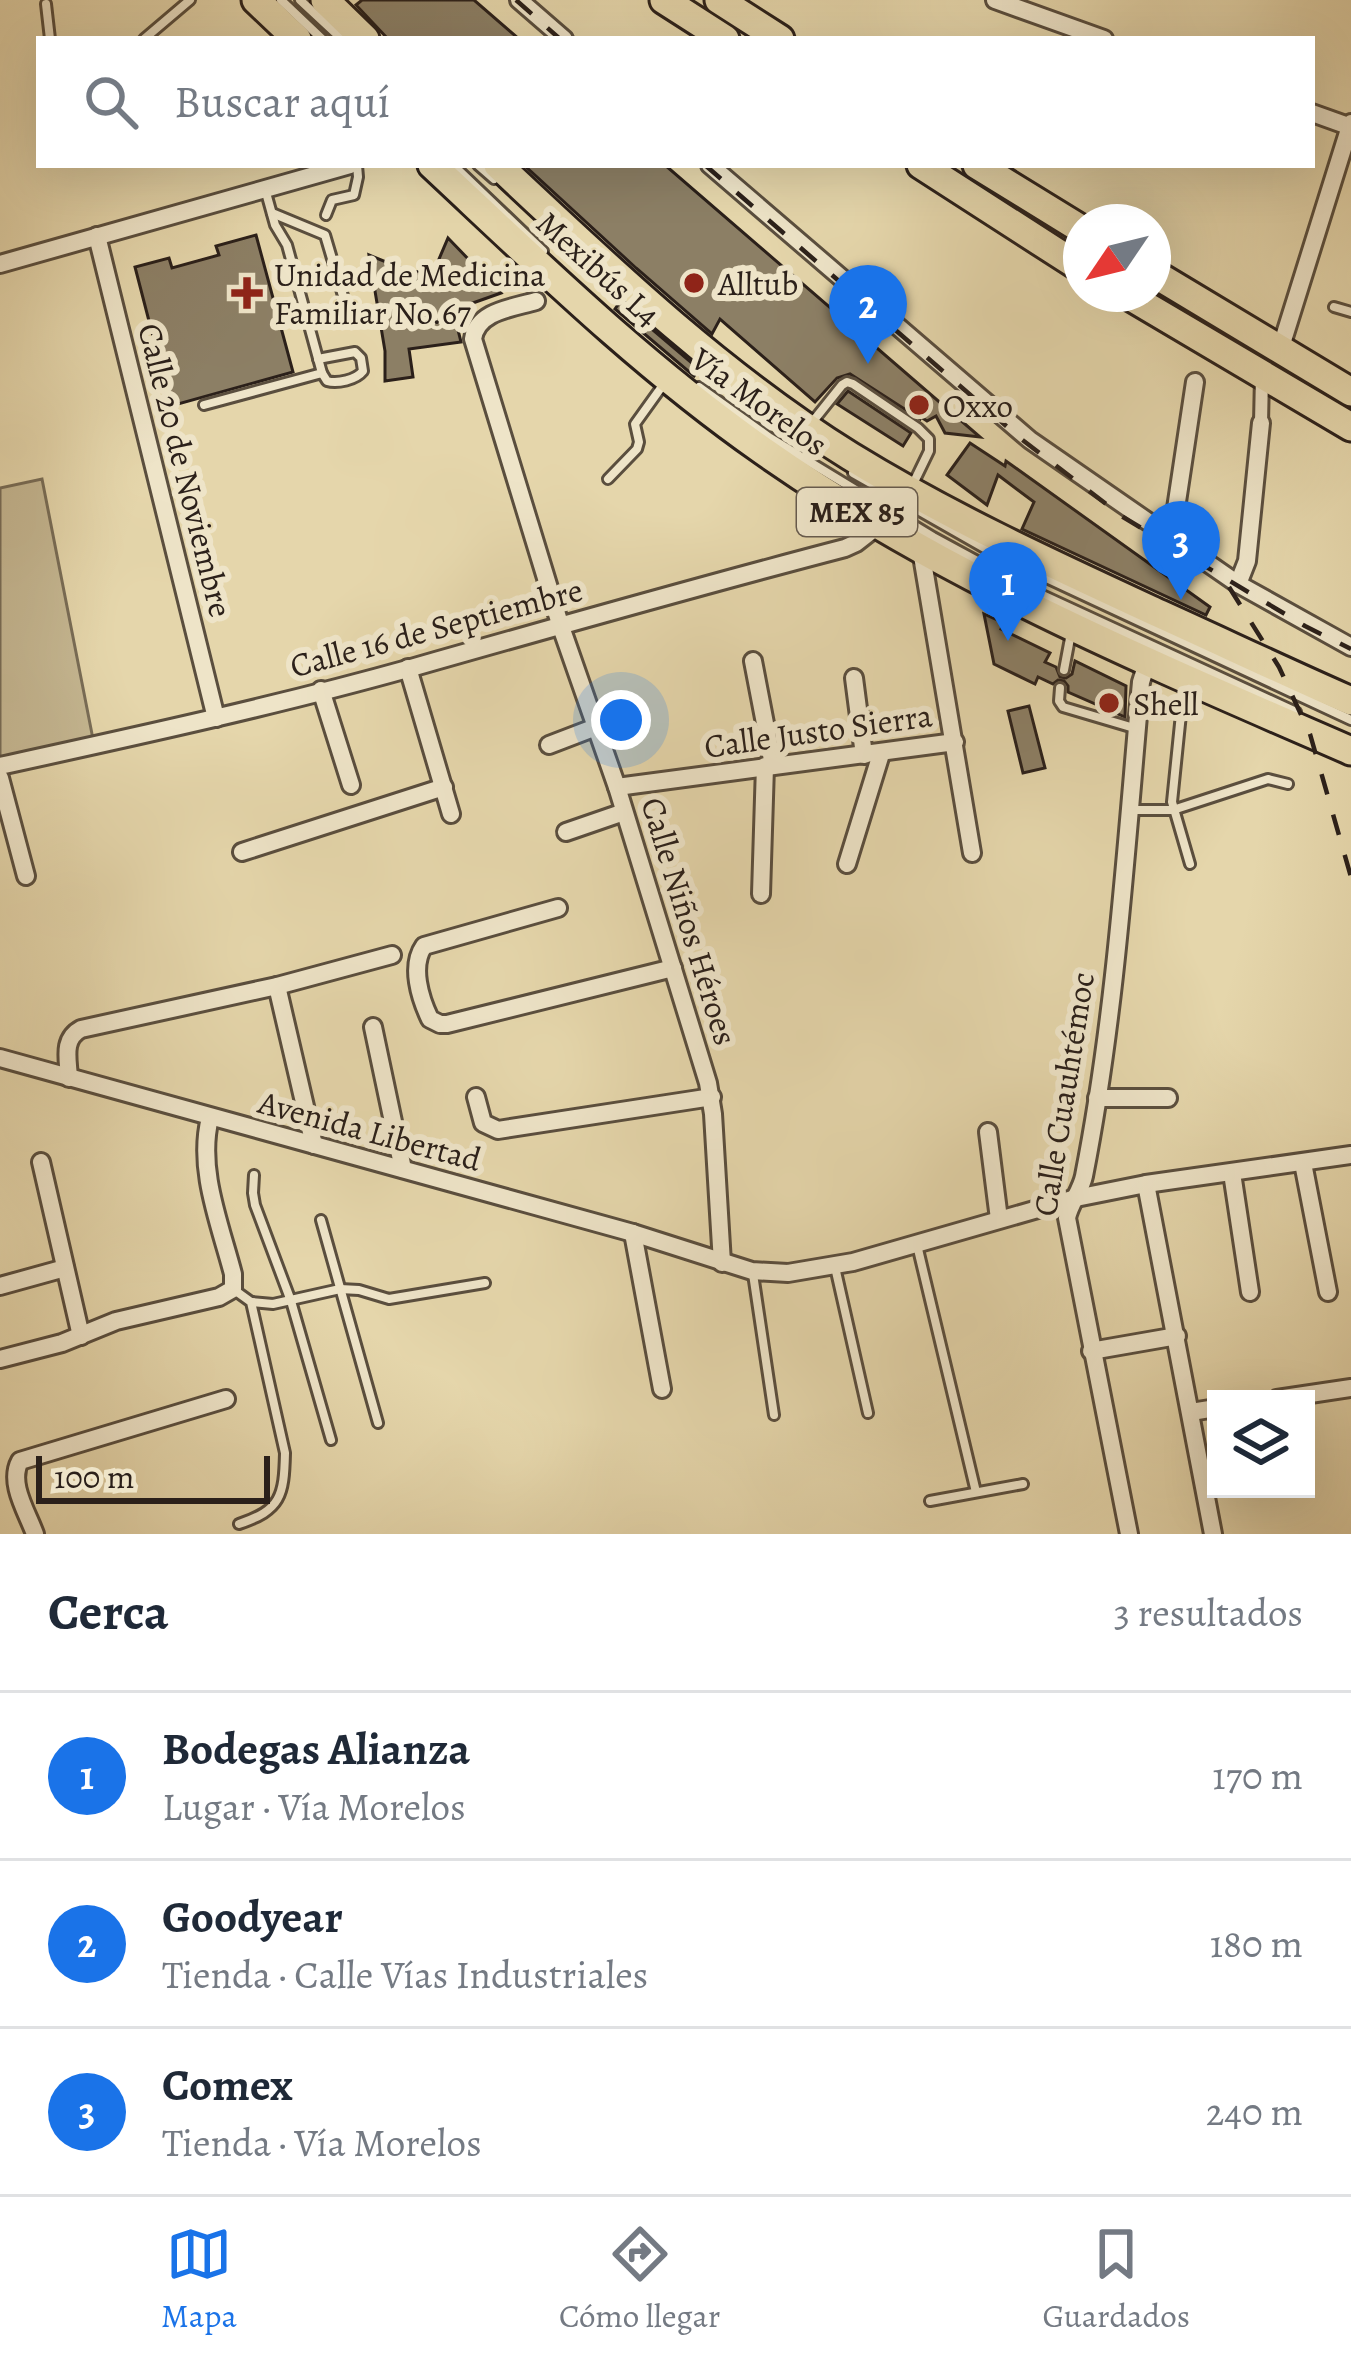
<!DOCTYPE html>
<html lang="es">
<meta charset="utf-8">
<style>
body{margin:0;font-family:Alegreya,serif;background:#f6f6f7;color:#1f2937}
.controls{position:absolute;right:36px;bottom:36px;display:grid;overflow:hidden;border-radius:0px;box-shadow:0 12px 48px #0002}
.controls button{width:108px;height:108px;display:grid;place-items:center;padding:0;border:0;border-bottom:3px solid #e0e1e3;background:#fff;color:#1f2937;font:60px sans-serif}
.compass{position:absolute;left:1063px;top:204px;width:108px;height:108px;border-radius:50%;background:#fff;box-shadow:0 12px 48px #0002;rotate:235deg}
.scale{position:absolute;left:36px;bottom:30px;width:234px;box-sizing:border-box;padding-left:12px;border:6px solid #2b201a;border-top:0;font-size:33px;line-height:42px;white-space:nowrap;color:#2b201a;-webkit-text-stroke:9px #eee4c8;paint-order:stroke}
.you{position:absolute;left:621px;top:720px;width:42px;height:42px;margin:-30px;border:9px solid #fff;border-radius:50%;background:#1a73e8;box-shadow:0 0 0 18px #1a73e833}
.badge{display:grid;place-items:center;width:78px;height:78px;border-radius:50%;background:#1a73e8;color:#fff;font-size:39px;font-weight:700}
.pin{position:absolute;translate:-50% -99px;filter:drop-shadow(0 3px 6px #0008)}
.pin::after{content:'';position:absolute;top:63px;width:42px;height:36px;background:inherit;clip-path:polygon(0 0,100% 0,50% 100%)}
.list{margin:0;padding:0;list-style:none}
h2{display:flex;justify-content:space-between;align-items:center;height:156px;margin:0;padding:0 48px;font-size:51px}
h2 small{font-size:39px;font-weight:400;color:#747a83}
.list li{display:grid;grid-template-columns:78px 1fr auto;gap:36px;align-items:center;box-sizing:border-box;height:168px;padding:0 48px;border-top:3px solid #e0e1e3}
.list b{display:block;font-size:45px;white-space:nowrap}
.list p{margin:0;font-size:39px;white-space:nowrap;color:#747a83}
.list em{font-size:39px;font-style:normal;color:#747a83}
.icon{flex:none;width:66px;height:66px;fill:none;stroke:currentColor;stroke-width:2;stroke-linecap:round;stroke-linejoin:round}
.map{position:relative;flex:none;width:1351px;height:1534px;overflow:hidden}
.search{position:absolute;background:#fff;box-shadow:0 12px 48px #0002;left:36px;right:36px;top:36px;height:132px;display:flex;align-items:center;gap:30px;box-sizing:border-box;padding:0 42px;border-radius:0px;color:#747a83;font-size:45px}
.sheet{height:660px;background:#fff}
nav{display:flex;justify-content:space-around;align-items:center;box-sizing:border-box;height:168px;border-top:3px solid #e0e1e3;background:#fff;font-size:33px;color:#747a83}
nav a{display:grid;justify-items:center;gap:6px}
nav .on{color:#1a73e8}
.map>svg:first-child{display:block}
</style>
<div class="map">
<svg width="1351" height="1534" viewBox="0 0 1351 1534">
<rect width="100%" height="100%" fill="#e5d6ab"/>
<filter id="stains"><feTurbulence type="fractalNoise" baseFrequency=".00167" numOctaves="4"/><feColorMatrix values="0 0 0 0 .2 0 0 0 0 .09 0 0 0 0 .02 0 0 0 .5 -.17"/></filter>
<radialGradient id="worn" r=".72"><stop offset=".6" stop-color="#630" stop-opacity="0"/><stop offset="1" stop-color="#630" stop-opacity=".3"/></radialGradient>
<path fill="#c5b792" stroke="#786c56" stroke-width="3" d="M42,479L93,739L0,761V488Z"/>
<g fill="#8c7f65" stroke="#2b201a" stroke-width="3">
<path d="M362,0H474L519,39H388L356,5Z"/>
<path d="M524,165H665L980,437L945,433L936,416L927,421L921,417L920,419L850,374L837,378L815,402L720,319L712,334L636,268Z"/>
<path d="M256,235L293,372L171,406L135,267L169,258L172,268L219,255L216,246Z"/>
<path d="M448,238L501,293L453,310L461,342L409,349L413,377L385,381V351L369,255L413,273L436,266Z"/>
<path d="M620,302L699,369L694,376L615,309Z"/>
<path d="M848,391L911,433L903,446L837,404Z"/>
<path d="M970,443L1005,466L1006,461L1210,607L1206,615L1022,529L1034,502L998,475L987,505L947,475Z"/>
<path d="M984,614L1004,623L1001,629L1050,653L1045,662L1056,667L1060,677L1066,678L1072,674L1075,661L1126,686L1125,717L1068,692V686L1064,681L1058,680L1053,684L1038,677L1035,684L994,664Z"/>
<path d="M1029,706L1045,768L1023,773L1008,711Z"/>
</g>
<g fill="none" stroke-linecap="round" stroke-linejoin="round">
<g stroke="#5a4e3e" stroke-width="14">
<g id="service">
<path d="M281,0L322,39"/>
<path d="M300,0L342,39"/>
<path d="M46,4L50,39"/>
<path d="M144,39L190,0"/>
<path d="M453,165L543,251"/>
<path d="M478,165L494,179"/>
<path d="M265,189L275,225L287,245L322,373"/>
<path d="M272,213L325,235L346,306L337,315L308,322"/>
<path d="M326,215L332,200L354,195L358,177L357,165"/>
<path d="M1334,307L1351,312"/>
<path d="M699,387L770,438L933,537L1027,588L1296,712"/>
<path d="M730,387L800,439"/>
<path d="M204,405L322,373L327,381C337,384 356,380 363,371L361,358L355,352L318,359"/>
<path d="M810,425L842,385L847,382L853,384L918,428L929,439V451L913,484"/>
<path d="M853,473L995,554L1351,720"/>
<path d="M608,479L637,449L639,442L635,424L663,385"/>
<path d="M1064,670L1071,633"/>
<path d="M1060,688L1059,701L1063,707L1134,728"/>
<path d="M1181,714L1172,802L1190,864"/>
<path d="M1132,810H1173L1268,779L1288,784"/>
<path d="M254,1175L253,1193L255,1205L291,1301L331,1440"/>
<path d="M321,1220L378,1423"/>
<path d="M917,1245L976,1492"/>
<path d="M835,1267L868,1413"/>
<path d="M753,1274L774,1415"/>
<path d="M233,1289L251,1302L285,1453C284,1496 281,1510 239,1524"/>
<path d="M252,1302L273,1304L340,1289L359,1290L389,1299L485,1283"/>
<path d="M930,1501L1023,1484"/>
</g>
</g>
<g stroke="#5a4e3e" stroke-width="18">
<path id="pedestrian" d="M1261,423L1262,376"/>
</g>
<g stroke="#5a4e3e" stroke-width="22">
<g id="minor">
<path d="M519,0L564,39"/>
<path d="M995,0L1104,39"/>
<path d="M1312,113L1351,127"/>
<path d="M710,165L1030,440L1238,584L1351,647"/>
<path d="M97,236L216,718"/>
<path d="M0,264L350,165"/>
<path d="M536,301C512,308 477,311 473,339L560,624L617,787L708,1083L713,1114L722,1263"/>
<path d="M1280,350L1351,123"/>
<path d="M1172,535L1195,382"/>
<path d="M921,550L972,853"/>
<path d="M1238,584L1247,561L1261,423"/>
<path d="M753,661L773,765"/>
<path d="M408,668L451,814"/>
<path d="M854,678L864,755"/>
<path d="M321,690L351,785"/>
<path d="M549,745L596,727"/>
<path d="M0,766C137,736 275,706 411,668C555,627 699,586 845,548L856,543L879,525"/>
<path d="M0,778L26,876"/>
<path d="M617,787L955,742"/>
<path d="M566,832L624,812"/>
<path d="M242,852L444,787"/>
<path d="M847,864L881,754"/>
<path d="M761,894L765,766"/>
<path d="M558,908L424,946C410,966 420,998 430,1019L440,1024H447L673,968"/>
<path d="M277,986L314,1145"/>
<path d="M373,1027L403,1169"/>
<path d="M0,1058L633,1233L752,1271L788,1273L853,1262L1076,1198L1146,1184L1351,1155"/>
<path d="M69,1078C68,1059 62,1039 81,1029L277,986L392,955"/>
<path d="M476,1097L483,1123L498,1130L712,1097"/>
<path d="M1097,1098H1168"/>
<path d="M988,1132L999,1219"/>
<path d="M41,1162L81,1336"/>
<path d="M1303,1163L1328,1292"/>
<path d="M1232,1173L1250,1292"/>
<path d="M1146,1184L1213,1534"/>
<path d="M633,1233L662,1389"/>
<path d="M0,1286L65,1268"/>
<path d="M1091,1351L1177,1336"/>
<path d="M0,1359L62,1343L116,1321L219,1297L233,1289V1274C220,1224 197,1169 210,1118"/>
<path d="M1277,1399L1351,1388"/>
<path d="M1191,1412L1216,1408"/>
<path d="M35,1534C27,1512 8,1483 20,1461L226,1399"/>
<path d="M1129,1534L1067,1218C1070,1203 1081,1191 1084,1176C1116,1013 1126,847 1141,682L1148,660"/>
</g>
</g>
<g stroke="#2b201a" stroke-width="33">
<g id="primary">
<path d="M256,0L297,39"/>
<path d="M325,0L365,39"/>
<path d="M664,0L725,39"/>
<path d="M719,0L780,39"/>
<path d="M432,165C538,264 642,366 762,450C942,577 1149,663 1351,751"/>
<path d="M498,165C609,269 720,375 850,456C949,517 1054,565 1160,614C1224,643 1287,673 1351,701"/>
<path d="M921,165L1081,268"/>
<path d="M977,165L1081,229"/>
<path d="M1153,273L1351,392"/>
<path d="M1126,294L1351,427"/>
</g>
</g>
<use href="#service" stroke="#eee4c8" stroke-width="8"/>
<use href="#pedestrian" stroke="#eee4c8" stroke-width="12"/>
<use href="#minor" stroke="#eee4c8" stroke-width="16"/>
<use href="#primary" stroke="#e5d6ab" stroke-width="27"/>
<g stroke="#2b201a" stroke-width="4.5" stroke-dasharray="21 21" stroke-linecap="butt">
<path d="M516,0L560,39"/>
<path d="M705,165L1020,438L1123,517L1305,626L1351,649"/>
<path d="M1229,587L1279,667L1310,734L1351,877"/>
</g>
</g>
<g fill="#8f2418" stroke="#eee4c8" stroke-width="4.5">
<circle cx="694" cy="283" r="12"/>
<path d="M241 275h12v12h12v12h-12v12h-12v-12h-12v-12h12z"/>
<circle cx="919" cy="405" r="12"/>
<circle cx="1109" cy="703" r="12"/>
</g>
<g text-anchor="middle" stroke-width="12" stroke-linejoin="round" paint-order="stroke">
<rect fill="#eee4c8" stroke="#665b4e" stroke-width="3" x="797" y="488" width="120" height="48" rx="9"/>
<g font-size="30" font-weight="bold" fill="#2b201a">
<text x="857" y="522">MEX 85</text>
</g>
<g font-size="33" fill="#2b201a" stroke="#eee4c8">
<text transform="translate(599 268) rotate(42)" y="12">Mexibús L4</text>
<text transform="translate(760 401) rotate(36)" y="12">Vía Morelos</text>
<text transform="translate(186 470) rotate(76)" y="12">Calle 20 de Noviembre</text>
<text transform="translate(436 627) rotate(-15)" y="12">Calle 16 de Septiembre</text>
<text transform="translate(818 730) rotate(-8)" y="12">Calle Justo Sierra</text>
<text transform="translate(690 921) rotate(73)" y="12">Calle Niños Héroes</text>
<text transform="translate(1063 1094) rotate(-81)" y="12">Calle Cuauhtémoc</text>
<text transform="translate(370 1130) rotate(15)" y="12">Avenida Libertad</text>
</g>
<g font-size="33" fill="#2b201a" stroke="#eee4c8" text-anchor="start">
<text x="274" y="286">Unidad de Medicina<tspan x="274" dy="38">Familiar No.67</tspan></text>
<text x="718" y="295">Alltub</text>
<text x="943" y="417">Oxxo</text>
<text x="1133" y="715">Shell</text>
</g>
</g>
<rect width="100%" height="100%" filter="url(#stains)"/>
<rect width="100%" height="100%" fill="url(#worn)"/>
</svg>
<div class="controls">
<button><svg class="icon" aria-label="layers" viewBox="0 0 24 24"><path d="M12 4l9 5-9 5-9-5zM3 14l9 5 9-5"/></svg></button>
</div>
<svg class="compass" viewBox="-18 -18 36 36"><path d="M0-13l5 13h-10z" fill="#e53935"/><path d="M0 13l5-13h-10z" fill="#747a83"/></svg>
<div class="scale">100 m</div>
<div class="you"></div>
<div class="pin badge" style="left:1008px;top:641px">1</div>
<div class="pin badge" style="left:868px;top:364px">2</div>
<div class="pin badge" style="left:1181px;top:600px">3</div>
<div class="search"><svg class="icon" aria-label="search" viewBox="0 0 24 24"><circle cx="10" cy="10" r="6"/><path d="M15 15l6 6"/></svg>Buscar aquí</div>
</div>
<section class="sheet">
<h2>Cerca<small>3 resultados</small></h2>
<ul class="list">
<li><span class="badge">1</span><div><b>Bodegas Alianza</b><p>Lugar · Vía Morelos</p></div><em>170 m</em></li>
<li><span class="badge">2</span><div><b>Goodyear</b><p>Tienda · Calle Vías Industriales</p></div><em>180 m</em></li>
<li><span class="badge">3</span><div><b>Comex</b><p>Tienda · Vía Morelos</p></div><em>240 m</em></li>
</ul>
</section>
<nav>
<a class="on"><svg class="icon" aria-label="map" viewBox="0 0 24 24"><path d="M3 6l6-2 6 2 6-2v14l-6 2-6-2-6 2zM9 4v14M15 6v14"/></svg>Mapa</a>
<a><svg class="icon" aria-label="directions" viewBox="0 0 24 24"><path d="M12 3l9 9-9 9-9-9zM9 14v-3h6M13 9l2 2-2 2"/></svg>Cómo llegar</a>
<a><svg class="icon" aria-label="saved" viewBox="0 0 24 24"><path d="M7 4h10v16l-5-4-5 4z"/></svg>Guardados</a>
</nav>
